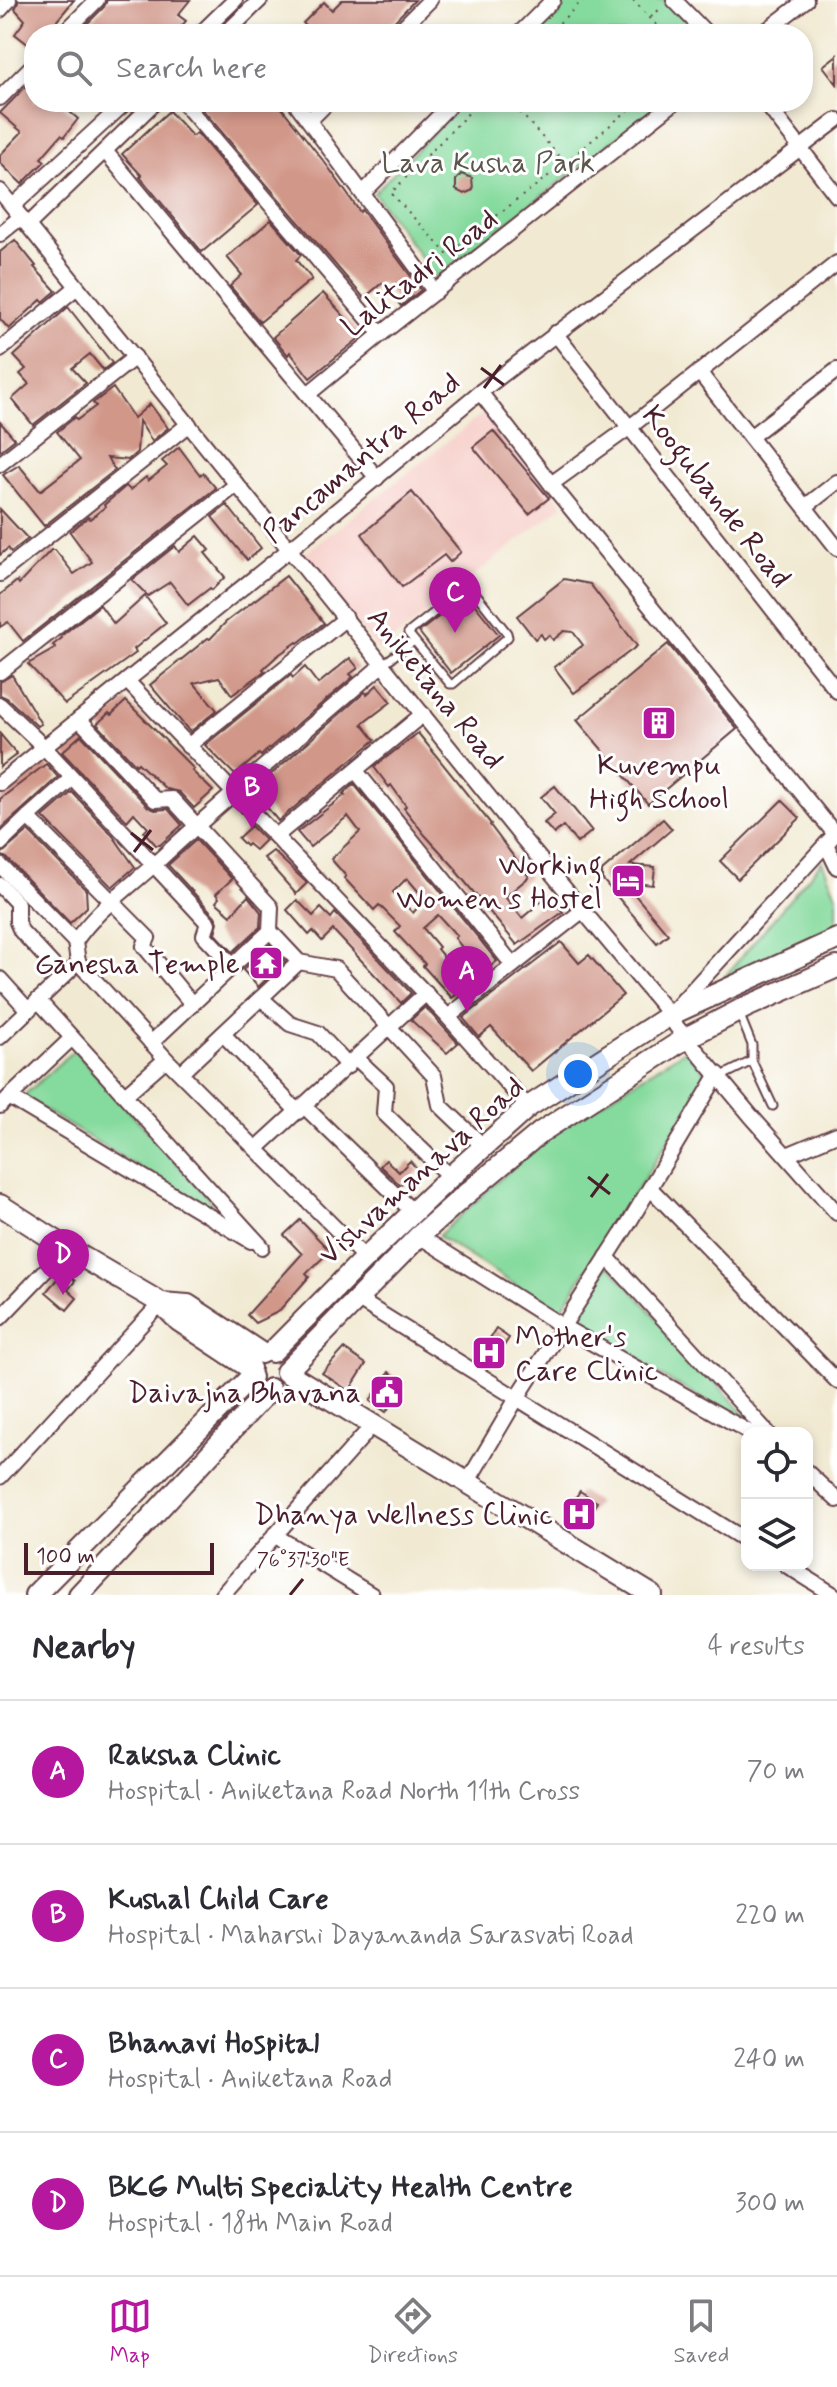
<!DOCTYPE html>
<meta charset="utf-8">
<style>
body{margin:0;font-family:Mynerve,sans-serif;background:#f2f2f3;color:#2b2b33}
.controls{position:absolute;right:24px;bottom:24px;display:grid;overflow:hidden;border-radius:16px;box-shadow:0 4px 12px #0003}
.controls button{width:72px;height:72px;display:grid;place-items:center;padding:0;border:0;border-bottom:2px solid #e1e1e2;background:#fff;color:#2b2b33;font:40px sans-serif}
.scale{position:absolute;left:24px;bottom:20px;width:190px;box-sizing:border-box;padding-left:8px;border:4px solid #4a1f2b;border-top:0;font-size:22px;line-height:28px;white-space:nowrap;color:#4a1f2b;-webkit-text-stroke:6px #fff;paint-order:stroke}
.you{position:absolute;left:578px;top:1074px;width:28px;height:28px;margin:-20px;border:6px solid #fff;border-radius:50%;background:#1a73e8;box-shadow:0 0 0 12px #1a73e833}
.badge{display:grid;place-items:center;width:52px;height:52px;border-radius:50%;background:#b5179e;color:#fff;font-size:26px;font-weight:700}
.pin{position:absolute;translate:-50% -66px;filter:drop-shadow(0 2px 4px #0008)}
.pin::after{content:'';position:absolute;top:42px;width:28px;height:24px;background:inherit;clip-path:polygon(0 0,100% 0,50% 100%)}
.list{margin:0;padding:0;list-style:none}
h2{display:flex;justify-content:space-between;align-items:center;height:104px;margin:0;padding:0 32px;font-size:34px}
h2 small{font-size:26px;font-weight:400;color:#7c7c81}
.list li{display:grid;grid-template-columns:52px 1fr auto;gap:24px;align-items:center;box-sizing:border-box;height:144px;padding:0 32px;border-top:2px solid #e1e1e2}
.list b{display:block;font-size:30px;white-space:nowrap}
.list p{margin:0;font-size:26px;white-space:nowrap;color:#7c7c81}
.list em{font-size:26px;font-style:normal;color:#7c7c81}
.icon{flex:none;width:44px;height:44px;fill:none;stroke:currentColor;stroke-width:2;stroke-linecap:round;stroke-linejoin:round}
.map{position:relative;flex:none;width:837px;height:1595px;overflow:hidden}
.search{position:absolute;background:#fff;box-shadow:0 4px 12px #0003;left:24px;right:24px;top:24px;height:88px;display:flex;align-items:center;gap:20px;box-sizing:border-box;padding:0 28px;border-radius:32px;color:#7c7c81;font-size:30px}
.sheet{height:680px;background:#fff}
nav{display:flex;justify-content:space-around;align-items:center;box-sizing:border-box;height:112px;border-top:2px solid #e1e1e2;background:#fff;font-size:22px;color:#7c7c81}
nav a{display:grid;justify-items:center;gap:4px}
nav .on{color:#b5179e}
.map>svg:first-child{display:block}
</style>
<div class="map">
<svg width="837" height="1595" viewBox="0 0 837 1595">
<rect width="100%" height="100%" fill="#fff"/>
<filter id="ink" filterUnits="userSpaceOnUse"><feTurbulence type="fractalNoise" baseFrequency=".0125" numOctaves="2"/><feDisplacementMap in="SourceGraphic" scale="16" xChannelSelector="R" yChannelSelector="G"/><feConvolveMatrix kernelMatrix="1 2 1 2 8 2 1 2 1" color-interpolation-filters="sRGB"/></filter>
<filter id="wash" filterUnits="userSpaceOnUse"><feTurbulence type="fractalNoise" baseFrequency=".006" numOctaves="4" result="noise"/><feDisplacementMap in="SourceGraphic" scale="32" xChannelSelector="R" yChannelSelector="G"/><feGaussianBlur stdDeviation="1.8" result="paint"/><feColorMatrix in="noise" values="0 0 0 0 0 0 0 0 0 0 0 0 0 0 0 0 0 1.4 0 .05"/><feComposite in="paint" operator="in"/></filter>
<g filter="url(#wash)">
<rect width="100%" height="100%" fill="#f1e9d1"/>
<path fill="#f7d0cb" d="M486,411L563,505L379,651L302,556Z"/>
<g fill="#85da9d" stroke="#687c64" stroke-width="2">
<path d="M563,0H666L698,34H529Z"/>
<path d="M463,102H663L436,278L374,193Z"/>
<path d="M822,861L837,897V925L722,980Z"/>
<path d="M74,1050L230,1222L22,1097Z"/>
<path d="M685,1050L709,1076L559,1313L438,1236L545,1138Z"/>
<path d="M608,1264L759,1430L569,1325Z"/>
</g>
<g id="blocks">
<g fill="#d19789" fill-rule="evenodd">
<path d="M19,0H74L46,34H34V49L15,34L25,20L15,9Z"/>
<path d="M107,0H190L178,15L186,21L175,34H77L104,7Z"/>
<path d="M342,0H415L382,34H314L303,23L324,2L332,10Z"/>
<path d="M837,55V84L823,66Z"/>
<path d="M34,78V102H66L63,106L78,119L64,137L61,135L41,158L45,161L22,184L0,163V155L22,132L0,113Z"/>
<path d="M196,102H277L329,168L360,212L362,210L367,217L421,290L401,306L382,283L364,298Z"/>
<path d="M169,111L192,136L197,133L258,205L202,252L140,177L142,176L122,154Z"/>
<path d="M461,174L472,178L473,190L464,194L456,190V180Z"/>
<path d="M271,220L301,255L296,260L312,279L260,322L230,286L242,275L227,257Z"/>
<path d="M15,240L36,266L34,267L56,291L43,302L41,300L9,329L0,319V252Z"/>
<path d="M323,293L362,336L310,378L290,352L288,355L273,337Z"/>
<path d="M68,307L112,363L103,370L90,354L72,368L86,383L33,425L12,399L29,384L20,374L26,369L14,356Z"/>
<path d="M113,388L134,418L150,404L168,428L152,441L139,421L137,452L128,460L107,458L115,470L44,526L3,475L19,465L40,491L80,460L57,432L75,417L77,420L96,406L93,403Z"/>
<path d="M0,422L15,439L0,451Z"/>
<path d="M493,431L549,498L529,514L473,447Z"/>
<path d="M179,447L200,475L203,473L216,488L23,641L8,622L0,627V595L17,581L19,584L51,550H55L74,574L92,562L70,532L88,517L90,519L105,507L104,505L126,486L130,490L146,477L148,481L167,466L162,461Z"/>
<path d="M412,492L461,552L450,562L444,555L402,587L362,534Z"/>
<path d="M227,505L261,548L247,560L212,517Z"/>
<path d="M0,509L28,539L11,552L8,548L0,555Z"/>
<path d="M198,536L210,550L205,553L225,577L212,590L210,588L188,605L170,582L148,596L132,580L175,546L179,552Z"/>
<path d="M286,576L324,623L298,643L297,642L277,656L263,669L265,671L232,695L219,677L194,683L217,710L190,732L150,685L208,638L210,639L226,622Z"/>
<path d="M564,579L590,584L637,646L574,693L554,667L583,645L573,632L564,631L553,640L549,635L544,639L541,634L535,639L517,616Z"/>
<path d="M467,595L499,635L451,673L419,632Z"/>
<path d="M145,596L166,623L134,649L136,653L65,704L28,664L56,648L53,645L62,638L61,636L100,605L114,624Z"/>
<path d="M668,644L737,729L648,804L577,720Z"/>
<path d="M350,658L358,668L350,674L353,677L265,752L261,756L259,754L235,775L205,745L291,675L293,678L305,667L318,684Z"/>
<path d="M12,675L41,724L37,726L7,698L0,695V682Z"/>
<path d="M377,685L391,702L362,724L375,740L278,821L253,790L365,692L367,694Z"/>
<path d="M126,701L194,769L192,771L213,791L194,808L179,792L166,789L138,763L136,765L97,724L109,713L111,715Z"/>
<path d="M418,733L491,824L490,825L529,877L505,897L522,918L549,895L563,912L517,945L456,871L457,870L425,835L404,808L406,806L391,785L389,787L374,767Z"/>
<path d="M0,734L17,754L0,767Z"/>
<path d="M81,735L148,807L155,810L168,809L182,825L160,845H156L144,832L148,828L134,813L127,821L62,752Z"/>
<path d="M46,764L58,777L0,830V799Z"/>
<path d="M354,784L497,961L452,998L423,966L425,964L395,932L400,926L379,905L374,910L344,878L346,876L331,859L360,832L348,816L310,847L297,832L345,795L343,794ZM407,878L425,899L413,913L393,892ZM438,915L457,936L455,938L473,962L458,975L437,949L439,947L423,928Z"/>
<path d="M555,786L592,831L577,843L563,826L554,834L544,823L555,814L541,797Z"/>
<path d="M72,792L113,836L135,867L112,887L43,817Z"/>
<path d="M782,800L800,818L738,879L720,861Z"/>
<path d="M663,819L672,829L630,865L655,867L653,885L624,882L668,934L657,943L602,879V871Z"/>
<path d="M251,826L265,840L255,850L248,844L246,846L238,838Z"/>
<path d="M28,831L86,890L87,907L70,923L7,858L0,855Z"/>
<path d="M196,840L232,879L216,894L219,898L216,902L231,915L248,896L261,912L260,927L233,952L215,933L218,922L215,916L168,865Z"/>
<path d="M273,851L307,883L296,894L264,858Z"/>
<path d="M297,900L313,916L321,908L331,918L335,913L411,993L401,1003L333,930L322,941L313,931L309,935L287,910Z"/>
<path d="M561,942L579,963L589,955L623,995L531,1071L491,1027L479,1037L463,1018Z"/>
<path d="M270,945L285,962L258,987L243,970Z"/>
<path d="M425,1007L458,1043L447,1053L411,1020Z"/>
<path d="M386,1160L399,1172L410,1161L419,1171L410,1179L408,1177L400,1185L380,1166Z"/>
<path d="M300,1220L330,1251L306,1274L309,1277L278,1312L255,1323L247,1315L302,1254L284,1235Z"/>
<path d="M64,1271L75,1281L68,1290L77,1298L67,1310L46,1292Z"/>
<path d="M496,1329L509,1338L490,1367L477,1358Z"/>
<path d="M344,1349L366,1364L349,1391L322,1373Z"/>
<path d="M389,1372L405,1383L386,1412L370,1401Z"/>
<path d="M580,1491L597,1502L581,1526L564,1515Z"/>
</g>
</g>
</g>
<g filter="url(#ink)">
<use href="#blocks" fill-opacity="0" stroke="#633d44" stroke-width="2"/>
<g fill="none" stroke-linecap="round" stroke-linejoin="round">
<g stroke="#633d44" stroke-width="11">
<g id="lane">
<path d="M469,585L507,633L508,637L453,684H450L408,633Z"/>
<path d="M383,664L414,641"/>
<path d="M739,1013L752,1045V1061L773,1106"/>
<path d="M720,1077L752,1061"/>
</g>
</g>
<g stroke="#633d44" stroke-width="18">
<g id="street">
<path d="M674,0L707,34"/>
<path d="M0,10L9,0"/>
<path d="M63,34L97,0"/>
<path d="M200,34L235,0"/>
<path d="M225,34L260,0"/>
<path d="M396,34L430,0"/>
<path d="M519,34L553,0"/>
<path d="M762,34L806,0"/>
<path d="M0,98L34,64"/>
<path d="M183,102L381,334"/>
<path d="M295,102L435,292"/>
<path d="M765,102L837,196"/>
<path d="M310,120L328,102"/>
<path d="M105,151L377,478"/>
<path d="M0,191L519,834L670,1015L676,1026L751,1116L837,1213"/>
<path d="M364,192L453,102"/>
<path d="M13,206L126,102"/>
<path d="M28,225L155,102"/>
<path d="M0,234L21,217"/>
<path d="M555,333L837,691"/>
<path d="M0,350L77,287"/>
<path d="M699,372L837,548"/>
<path d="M480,392L551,484L835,834"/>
<path d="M308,394L381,334L675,102"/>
<path d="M750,437L837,370"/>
<path d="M0,464L135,357"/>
<path d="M551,484L630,427L837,263"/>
<path d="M805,507L837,482"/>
<path d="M0,574L189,424"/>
<path d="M0,672L236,485"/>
<path d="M128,682L448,1017L528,1107"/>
<path d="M0,705L44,747L208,923L204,935L233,966"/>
<path d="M79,719L155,800L172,799L271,907L270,931L151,1043"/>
<path d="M188,746L346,618"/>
<path d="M356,771L513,965"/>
<path d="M72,778L28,817L148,938L144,946L192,1004"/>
<path d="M0,783L290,549L480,392L837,120"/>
<path d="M276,836L423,714"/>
<path d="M0,844L28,817"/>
<path d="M826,844L837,867"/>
<path d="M0,865L75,942"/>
<path d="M0,885L17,903V922L21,931L63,976"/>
<path d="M270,931L299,962L336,969L434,1076L440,1105L483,1146"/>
<path d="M78,962L75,942C95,911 130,887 158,861C231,794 307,729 383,664"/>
<path d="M78,962L166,1059L365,1258"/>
<path d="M0,979L28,1010"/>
<path d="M261,998L290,1024L318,1033L348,1066"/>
<path d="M38,1000L262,1247"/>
<path d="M675,1009L837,832"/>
<path d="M448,1017L582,911"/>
<path d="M223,1034L298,1112"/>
<path d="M0,1037L69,971"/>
<path d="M356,1058L386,1086L384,1113L450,1177"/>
<path d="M181,1073L299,962"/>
<path d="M125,1095L166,1059"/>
<path d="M9,1097L251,1241"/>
<path d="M0,1106L72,1038"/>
<path d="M304,1106L414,1213"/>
<path d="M256,1149L426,993"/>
<path d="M787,1155L837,1134"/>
<path d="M650,1188L837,1381"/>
<path d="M419,1236L562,1326L751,1433"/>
<path d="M607,1257L768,1433"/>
<path d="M357,1299L747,1541"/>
<path d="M0,1318L67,1248"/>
<path d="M807,1472L837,1500"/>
<path d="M0,1477L161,1303"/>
<path d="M467,1483L517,1398L627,1226L718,1074"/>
<path d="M274,1535L372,1595"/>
<path d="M786,1565L834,1595"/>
<path d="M222,1595L364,1435"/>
</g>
</g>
<g stroke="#633d44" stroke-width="24">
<g id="secondary">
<path d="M0,1205L67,1248L161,1303L179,1321L250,1368"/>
<path d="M161,1303L188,1305L261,1353"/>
<path d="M272,1352L365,1258L450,1177L528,1107L670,1015L837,939"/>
<path d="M35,1595L251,1377"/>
<path d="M79,1595L270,1389"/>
<path d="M652,1595L286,1372L419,1236L465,1195L541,1132L686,1038L746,1007L837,967"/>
</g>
</g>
<g stroke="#633d44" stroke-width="2" stroke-dasharray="2 6" stroke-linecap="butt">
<path d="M633,0L665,34"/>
<path d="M651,17L661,8"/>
<path d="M548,34L583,0"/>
<path d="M479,102L391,193L447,254L565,163L511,102"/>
<path d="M566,162L638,102"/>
</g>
<use href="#lane" stroke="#fff" stroke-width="7"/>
<use href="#street" stroke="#fff" stroke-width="14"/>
<use href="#secondary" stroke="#fff" stroke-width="20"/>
</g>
</g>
<path fill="none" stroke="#4a1f2b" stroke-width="3" d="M481,368L504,385M484,388L501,365M131,833L153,850M134,852L151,830M588,1177L610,1194M591,1197L608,1174M290,1595L303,1579"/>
<defs>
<g id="building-square" transform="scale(1.8)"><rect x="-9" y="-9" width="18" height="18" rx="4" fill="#b5179e" stroke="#fff"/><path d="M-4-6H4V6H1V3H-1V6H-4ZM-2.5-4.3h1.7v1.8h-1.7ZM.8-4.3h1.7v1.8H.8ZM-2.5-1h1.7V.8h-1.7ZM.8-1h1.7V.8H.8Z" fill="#fff"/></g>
<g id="hotel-square" transform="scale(1.8)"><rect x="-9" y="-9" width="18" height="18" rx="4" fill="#b5179e" stroke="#fff"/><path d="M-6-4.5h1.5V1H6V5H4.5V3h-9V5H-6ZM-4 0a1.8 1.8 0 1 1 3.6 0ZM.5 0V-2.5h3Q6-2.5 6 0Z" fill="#fff"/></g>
<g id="temple-square" transform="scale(1.8)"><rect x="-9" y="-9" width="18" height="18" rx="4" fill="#b5179e" stroke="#fff"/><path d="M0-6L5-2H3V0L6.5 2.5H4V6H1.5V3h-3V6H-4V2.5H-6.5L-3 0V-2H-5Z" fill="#fff"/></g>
<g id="hospital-square" transform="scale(1.8)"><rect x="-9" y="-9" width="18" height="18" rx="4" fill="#b5179e" stroke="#fff"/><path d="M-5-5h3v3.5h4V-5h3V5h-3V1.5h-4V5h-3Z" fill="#fff"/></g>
<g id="civic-square" transform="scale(1.8)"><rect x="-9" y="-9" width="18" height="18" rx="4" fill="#b5179e" stroke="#fff"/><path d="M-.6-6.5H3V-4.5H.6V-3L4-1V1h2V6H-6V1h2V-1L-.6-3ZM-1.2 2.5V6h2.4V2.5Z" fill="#fff"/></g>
</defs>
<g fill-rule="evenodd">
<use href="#building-square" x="659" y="723"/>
<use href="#hotel-square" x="628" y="881"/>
<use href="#temple-square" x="266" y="963"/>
<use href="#hospital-square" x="489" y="1353"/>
<use href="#civic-square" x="387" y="1392"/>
<use href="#hospital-square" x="579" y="1514"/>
</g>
<g text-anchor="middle" stroke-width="6" stroke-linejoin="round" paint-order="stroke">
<g font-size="30" fill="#5c574d" stroke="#fff">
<text x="488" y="172">Lava Kusha Park</text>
</g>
<g font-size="30" fill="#4a1f2b" stroke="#fff">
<text transform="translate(419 272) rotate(-38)" y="10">Lalitadri Road</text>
<text transform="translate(361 457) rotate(-40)" y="10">Pancamantra Road</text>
<text transform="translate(717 496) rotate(52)" y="10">Koogubande Road</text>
<text transform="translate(436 688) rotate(51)" y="10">Aniketana Road</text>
<text transform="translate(421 1170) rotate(-42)" y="10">Vishvamanava Road</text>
</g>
<g font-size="30" fill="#4a1f2b" stroke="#fff" text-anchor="end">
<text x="659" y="774" text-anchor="middle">Kuvempu<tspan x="659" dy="34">High School</tspan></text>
<text x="602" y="874">Working<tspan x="602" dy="34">Women's Hostel</tspan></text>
<text x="240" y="973">Ganesha Temple</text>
<text x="515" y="1346" text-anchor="start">Mother's<tspan x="515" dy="34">Care Clinic</tspan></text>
<text x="361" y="1402">Daivajna Bhavana</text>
<text x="553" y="1524">Dhanya Wellness Clinic</text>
</g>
</g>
<g font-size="20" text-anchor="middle" fill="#4a1f2b" stroke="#fff" stroke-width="6" stroke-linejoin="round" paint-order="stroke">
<text x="303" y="1566">76°37'30"E</text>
</g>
</svg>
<div class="controls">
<button><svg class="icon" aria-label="locate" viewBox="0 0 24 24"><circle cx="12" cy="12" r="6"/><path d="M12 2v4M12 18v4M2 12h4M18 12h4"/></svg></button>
<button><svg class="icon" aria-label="layers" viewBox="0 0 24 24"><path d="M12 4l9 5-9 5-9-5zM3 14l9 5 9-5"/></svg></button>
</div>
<div class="scale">100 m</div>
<div class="you"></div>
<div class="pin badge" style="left:467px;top:1012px">A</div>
<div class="pin badge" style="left:252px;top:829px">B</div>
<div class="pin badge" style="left:455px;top:633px">C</div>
<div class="pin badge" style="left:63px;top:1295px">D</div>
<div class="search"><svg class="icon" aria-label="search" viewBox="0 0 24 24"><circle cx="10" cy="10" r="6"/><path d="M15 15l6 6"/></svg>Search here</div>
</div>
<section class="sheet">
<h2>Nearby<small>4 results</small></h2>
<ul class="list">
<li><span class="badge">A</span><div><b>Raksha Clinic</b><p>Hospital · Aniketana Road North 11th Cross</p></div><em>70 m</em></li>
<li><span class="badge">B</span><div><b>Kushal Child Care</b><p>Hospital · Maharshi Dayananda Sarasvati Road</p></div><em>220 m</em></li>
<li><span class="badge">C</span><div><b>Bhanavi Hospital</b><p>Hospital · Aniketana Road</p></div><em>240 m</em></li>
<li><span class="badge">D</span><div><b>BKG Multi Speciality Health Centre</b><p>Hospital · 18th Main Road</p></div><em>300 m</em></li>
</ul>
</section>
<nav>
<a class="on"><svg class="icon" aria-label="map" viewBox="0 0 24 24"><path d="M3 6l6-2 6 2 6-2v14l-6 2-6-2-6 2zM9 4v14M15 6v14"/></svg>Map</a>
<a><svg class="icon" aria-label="directions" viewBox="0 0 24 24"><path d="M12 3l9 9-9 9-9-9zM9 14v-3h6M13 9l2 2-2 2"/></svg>Directions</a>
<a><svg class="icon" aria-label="saved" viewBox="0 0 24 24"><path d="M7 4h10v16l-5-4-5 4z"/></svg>Saved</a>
</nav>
